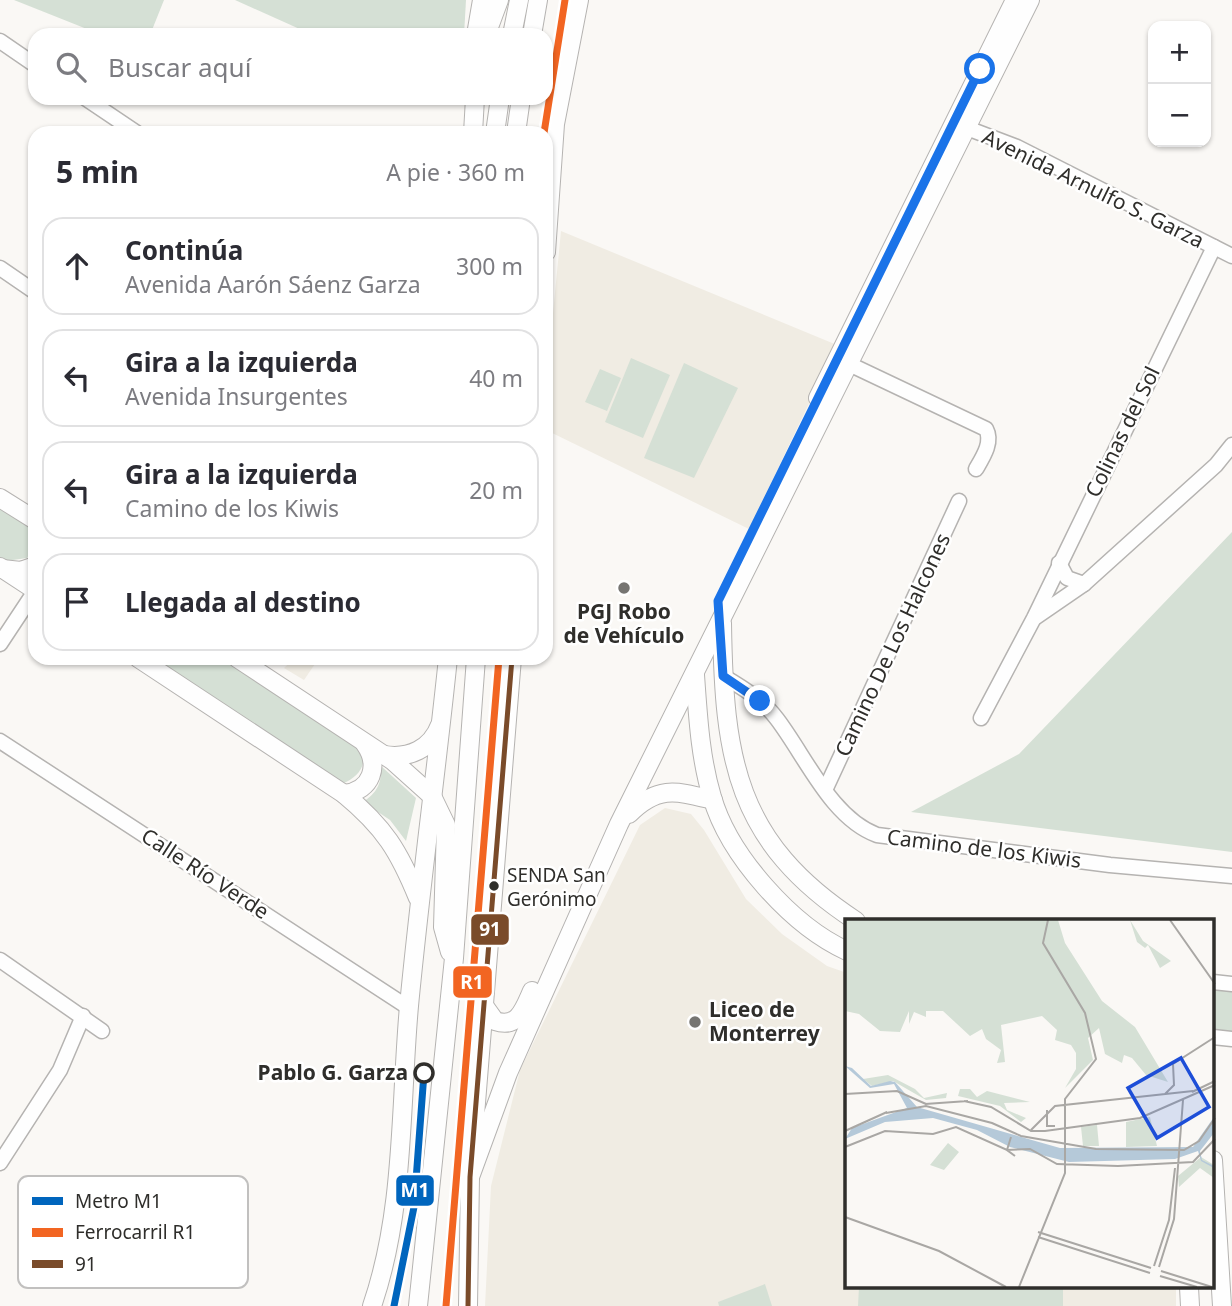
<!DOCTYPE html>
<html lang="es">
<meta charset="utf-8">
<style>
body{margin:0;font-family:"Noto Sans",sans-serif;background:#f7f7f7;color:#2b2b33}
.controls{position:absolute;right:21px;top:21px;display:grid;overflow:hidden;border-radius:14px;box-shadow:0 2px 5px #0004}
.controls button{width:63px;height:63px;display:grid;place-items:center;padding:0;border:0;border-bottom:2px solid #e1e1e2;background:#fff;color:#2b2b33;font:35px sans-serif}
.stop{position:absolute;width:21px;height:21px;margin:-16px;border:5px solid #1a73e8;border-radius:50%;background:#fff}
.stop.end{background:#1a73e8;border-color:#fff;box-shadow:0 2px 7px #0008}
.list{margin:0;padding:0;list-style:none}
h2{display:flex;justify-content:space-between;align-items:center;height:91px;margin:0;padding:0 28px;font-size:30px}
h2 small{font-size:23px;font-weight:400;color:#7c7c81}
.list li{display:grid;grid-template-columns:46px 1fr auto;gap:21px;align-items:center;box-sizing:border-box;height:98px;margin:0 14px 14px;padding:0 14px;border:2px solid #e1e1e2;border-radius:21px}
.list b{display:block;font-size:26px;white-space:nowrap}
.list p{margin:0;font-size:23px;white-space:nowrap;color:#7c7c81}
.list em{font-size:23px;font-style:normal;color:#7c7c81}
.icon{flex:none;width:38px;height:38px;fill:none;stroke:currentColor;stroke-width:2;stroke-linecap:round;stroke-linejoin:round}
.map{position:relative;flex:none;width:1232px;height:1306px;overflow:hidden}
.search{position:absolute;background:#fff;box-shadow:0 2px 5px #0004;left:28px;top:28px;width:525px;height:77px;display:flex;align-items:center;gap:18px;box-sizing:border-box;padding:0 24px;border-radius:21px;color:#7c7c81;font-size:26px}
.panel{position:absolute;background:#fff;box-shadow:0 2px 5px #0004;left:28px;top:126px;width:525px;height:539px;border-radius:21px}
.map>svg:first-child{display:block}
</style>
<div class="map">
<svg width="1232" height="1306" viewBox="0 0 1232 1306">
<rect width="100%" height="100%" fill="#faf8f5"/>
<g fill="#f0ece3">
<path d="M561,231L837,345L749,529L546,430V385Z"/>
<path d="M295,658H319L304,680L284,668Z"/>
<path d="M665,808L691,814L704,830L746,899L782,934L827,966L847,973V1287H1176V1306H485L491,1186L520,1070L640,825Z"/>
</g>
<g fill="#d5e0d5">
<path d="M14,0H164L150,35H102Z"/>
<path d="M235,0H466L464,35H313Z"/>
<path d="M631,358L670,375L643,438L605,422Z"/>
<path d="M684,363L738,388L694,478L644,458Z"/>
<path d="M600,369L621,378L607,411L585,402Z"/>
<path d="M0,507L33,528L35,545L27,558L6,561L0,557Z"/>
<path d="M1232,532V852L911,812L1019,754Z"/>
<path d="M154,658H226L362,747C368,766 358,777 342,784Z"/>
<path d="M381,766L416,798L406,841L390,820L363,802C377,793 382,783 381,766Z"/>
<path d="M1213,986L1232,989V1033L1213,1030Z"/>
<path d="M765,1284L772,1306H719L718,1302Z"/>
<path d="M859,1287H1063V1306H858Z"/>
</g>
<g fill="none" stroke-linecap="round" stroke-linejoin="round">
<g stroke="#b5b3b1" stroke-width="17">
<g id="minor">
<path d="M0,41L35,65"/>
<path d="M85,98L137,133"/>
<path d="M959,125L1017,147L1232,256"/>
<path d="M0,268L35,292"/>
<path d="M849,364L986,429C993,442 983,457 976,469"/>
<path d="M1059,563L1067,578L1084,584"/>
<path d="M1036,617L1084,584L1216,465L1232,445"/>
<path d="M0,644L35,591"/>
<path d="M723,676C743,688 763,700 777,719C806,757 831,818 877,835L1110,865L1232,876"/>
<path d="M981,718L1034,618L1214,247"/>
<path d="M0,741L409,1008"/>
<path d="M826,788L959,501"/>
<path d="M0,960L102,1031"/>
<path d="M1213,982L1232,984"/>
<path d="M1213,1037L1232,1039"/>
<path d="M0,1163L60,1070L83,1016"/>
</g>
</g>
<g stroke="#b5b3b1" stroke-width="20">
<g id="major">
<path d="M476,35L482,0"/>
<path d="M486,35L499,0"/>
<path d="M512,35L519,0"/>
<path d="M532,35L538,0"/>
<path d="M473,133L475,98"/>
<path d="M495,133L500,98"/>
<path d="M516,133L521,98"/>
<path d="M546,252L555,124L579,0"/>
<path d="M818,398L1015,0"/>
<path d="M0,498L35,520"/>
<path d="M0,567L35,590"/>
<path d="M2,569L21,571L35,566"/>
<path d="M722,623C724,758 735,842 856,921"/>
<path d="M138,658L344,794C384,827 399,851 418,898"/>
<path d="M237,658L393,761L432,796L446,825L443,927L450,952"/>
<path d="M695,675C698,716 700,757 712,797C729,856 792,926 847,951"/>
<path d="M384,755C409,759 431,749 440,725"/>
<path d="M344,794C372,791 380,765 365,744"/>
<path d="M629,814C658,785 676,791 713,800"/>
<path d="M485,1007L495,1021C518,1029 524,1009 532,991"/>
<path d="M1213,1160L1222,1306"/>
<path d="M470,1177L508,1073L619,824L1030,0"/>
<path d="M1189,1287L1190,1306"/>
<path d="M372,1306C405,1210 400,1106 409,1006C420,890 436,774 448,658"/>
<path d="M418,1306L454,958L476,658"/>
<path d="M468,1306L470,1177L512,658"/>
</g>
</g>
<use href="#minor" stroke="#fefefe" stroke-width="14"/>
<use href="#major" stroke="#fefefe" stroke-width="18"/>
<g stroke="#fff" stroke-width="10">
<path id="bus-1" d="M468,1306L470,1177L512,658"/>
</g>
<use href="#bus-1" stroke="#7a4b2a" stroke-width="5"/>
<g stroke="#fff" stroke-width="12">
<g id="rail-1">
<path d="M544,133L565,0"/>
<path d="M446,1306L499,658"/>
</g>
</g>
<use href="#rail-1" stroke="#f26522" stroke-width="7"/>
<g stroke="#fff" stroke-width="12">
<path id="metro-1" d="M394,1306L414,1207L424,1073"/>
</g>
<use href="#metro-1" stroke="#0065bd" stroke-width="7"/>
</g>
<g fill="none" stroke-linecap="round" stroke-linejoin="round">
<path stroke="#1a73e8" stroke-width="9" d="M760,701L723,676L718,601L980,69"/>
</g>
<g fill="#767572" stroke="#fff" stroke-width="2.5">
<circle cx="624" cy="588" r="7"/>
<circle cx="695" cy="1022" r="7"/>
</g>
<circle fill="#2f2e2b" stroke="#fff" stroke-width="2.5" cx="494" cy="886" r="6"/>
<circle fill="#fff" stroke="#2f2e2b" stroke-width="3.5" cx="424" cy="1073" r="9"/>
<g text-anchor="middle" stroke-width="5" stroke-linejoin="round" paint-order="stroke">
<g font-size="19" fill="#2f2e2b" stroke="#fff" text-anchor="start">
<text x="507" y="882">SENDA San<tspan x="507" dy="24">Gerónimo</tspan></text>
</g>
<g font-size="21" fill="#2f2e2b" stroke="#fff">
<text transform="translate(1093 189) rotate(26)" y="7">Avenida Arnulfo S. Garza</text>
<text transform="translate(1123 432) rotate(-64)" y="7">Colinas del Sol</text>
<text transform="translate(893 645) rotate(-65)" y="7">Camino De Los Halcones</text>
<text transform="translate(984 849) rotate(7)" y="7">Camino de los Kiwis</text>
<text transform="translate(205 874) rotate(33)" y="7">Calle Río Verde</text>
</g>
<g font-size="21" font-weight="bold" fill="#2f2e2b" stroke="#fff">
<text x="624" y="619">PGJ Robo<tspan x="624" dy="24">de Vehículo</tspan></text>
<text x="709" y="1017" text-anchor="start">Liceo de<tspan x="709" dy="24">Monterrey</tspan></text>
</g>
<g font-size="21" font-weight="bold" fill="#2f2e2b" stroke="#fff" text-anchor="end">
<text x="408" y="1080">Pablo G. Garza</text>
</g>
</g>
<g transform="translate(845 919)">
<rect width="369" height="369" fill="#faf8f5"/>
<path d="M0,1H213L220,24L257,82L290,108L323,163L301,156L287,139L279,136L277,144L260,135L254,109L243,119L248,141L220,169L231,150V134L226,126L210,121L212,111L197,97L156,106L160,143L152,144L156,131L141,120L137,110L125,117L98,92H81V98L69,93L64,105V92L55,113L35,112L14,95L0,92ZM285,1L298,22L326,42L315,49L303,26L300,29L292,23ZM43,156L70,170L79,179L102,174L101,179L81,181L48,162L27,167L18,160ZM115,170H125L132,178L142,172L185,183L159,184L162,191L181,199L176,203L155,187L113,177ZM305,198L312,227L281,228V203ZM252,206L254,227H238L236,208ZM103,224L114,233L99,251L85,246ZM356,238L369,246V259L355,249L334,268L333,257Z" fill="#d5e0d5"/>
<path d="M0,147L7,149L26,167L45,162L50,163L72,188L215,229L348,228L369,198V214L355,232L357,241L369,247V256L367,248L356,242L353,232L330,240L224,243L165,228L132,211L88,199L40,203L0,220L7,209L62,189L49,165L25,169Z" fill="#b5c9d9"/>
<path fill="none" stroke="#a9a7a4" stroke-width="2" d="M325,1L370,65M347,173L370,162M0,175L52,172L81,185M320,175L329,166L328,145L370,118M119,182L146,188L186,212H200L295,199L370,166M80,185L123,182M202,191V207H210M41,194L81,187L147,204L176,217L251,230L339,231L354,222L370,199M186,211L210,187L348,172M0,212L42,193M166,218L162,231L170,237M0,228L40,212L88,215L111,208L162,231L185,230L212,245L273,247L348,243L370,220M0,298L94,332L161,368M193,313L306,349M193,318L305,354M309,347L324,301L330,249M314,348L329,300L338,181M316,352L367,368M315,357L352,368M174,368L220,254V180L251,140L240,94L198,24L203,1"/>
<path fill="#1d4ed8" fill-opacity="0.15" stroke="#1d4ed8" stroke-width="3.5" d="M336,139L364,188L312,219L283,169Z"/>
<rect width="369" height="369" fill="none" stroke="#2f2e2b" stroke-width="3.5"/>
</g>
<rect x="18" y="1176" width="230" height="112" rx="10" fill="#fff" stroke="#c1c0bf" stroke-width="2"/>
<rect x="32" y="1197" width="31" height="8" fill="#0065bd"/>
<rect x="32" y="1228" width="31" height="9" fill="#f26522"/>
<rect x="32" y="1260" width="31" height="8" fill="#7a4b2a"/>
<g font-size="19" fill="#2f2e2b">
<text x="75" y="1208">Metro M1</text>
<text x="75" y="1239">Ferrocarril R1</text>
<text x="75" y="1271">91</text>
</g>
<g stroke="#fff" stroke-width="2.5">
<rect x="470" y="913" width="40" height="33" rx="7" fill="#7a4b2a"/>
<rect x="452" y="965" width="41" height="34" rx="7" fill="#f26522"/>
<rect x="395" y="1174" width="40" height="33" rx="7" fill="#0065bd"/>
</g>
<g font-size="19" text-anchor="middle" font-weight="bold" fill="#fff">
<text x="490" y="936">91</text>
<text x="472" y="989">R1</text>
<text x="415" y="1197">M1</text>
</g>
</svg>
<div class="controls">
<button>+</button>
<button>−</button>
</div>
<div class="stop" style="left:980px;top:69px"></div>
<div class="stop end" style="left:760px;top:701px"></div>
<div class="search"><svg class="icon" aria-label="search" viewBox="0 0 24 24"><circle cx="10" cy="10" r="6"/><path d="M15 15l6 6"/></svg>Buscar aquí</div>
<section class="panel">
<h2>5 min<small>A pie · 360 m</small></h2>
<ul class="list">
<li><svg class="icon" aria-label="ahead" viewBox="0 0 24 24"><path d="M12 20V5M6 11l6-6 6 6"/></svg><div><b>Continúa</b><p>Avenida Aarón Sáenz Garza</p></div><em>300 m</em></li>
<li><svg class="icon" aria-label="left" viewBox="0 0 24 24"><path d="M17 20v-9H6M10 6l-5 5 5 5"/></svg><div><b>Gira a la izquierda</b><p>Avenida Insurgentes</p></div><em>40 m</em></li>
<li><svg class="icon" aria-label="left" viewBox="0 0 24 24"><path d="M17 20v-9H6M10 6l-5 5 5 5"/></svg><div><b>Gira a la izquierda</b><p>Camino de los Kiwis</p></div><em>20 m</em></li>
<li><svg class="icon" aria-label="arrive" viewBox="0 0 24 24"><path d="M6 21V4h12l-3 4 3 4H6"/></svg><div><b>Llegada al destino</b></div></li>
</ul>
</section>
</div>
